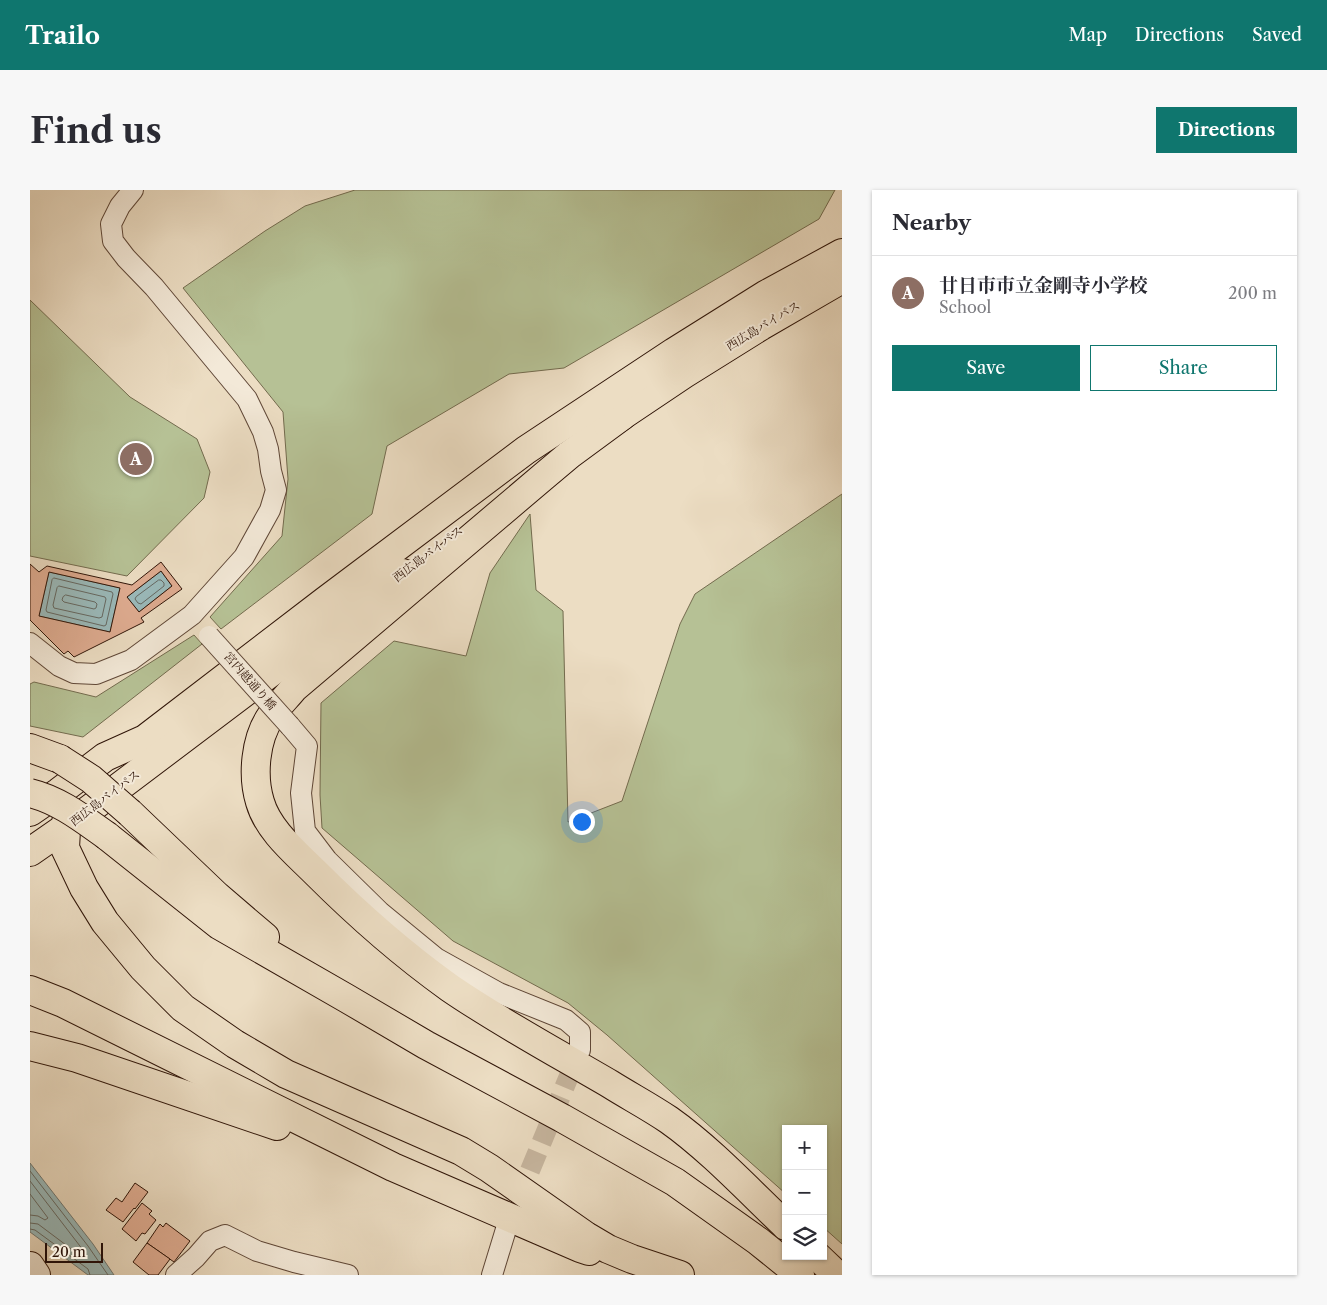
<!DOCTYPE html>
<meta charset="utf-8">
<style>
body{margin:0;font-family:"Libre Caslon Text","Noto Serif JP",serif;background:#f7f7f7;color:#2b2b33}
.controls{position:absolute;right:15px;bottom:15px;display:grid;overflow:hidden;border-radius:0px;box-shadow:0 1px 4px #0004}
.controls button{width:45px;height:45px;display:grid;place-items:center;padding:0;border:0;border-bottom:1px solid #e1e1e2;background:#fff;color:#2b2b33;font:25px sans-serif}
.scale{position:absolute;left:15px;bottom:12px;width:58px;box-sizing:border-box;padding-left:5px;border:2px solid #301508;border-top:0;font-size:14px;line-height:18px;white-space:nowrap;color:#301508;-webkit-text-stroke:4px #f3e9d8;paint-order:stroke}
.you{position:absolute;left:551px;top:631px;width:18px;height:18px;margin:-12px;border:4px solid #fff;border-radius:50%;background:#1a73e8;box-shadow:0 0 0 8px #1a73e833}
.badge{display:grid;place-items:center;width:32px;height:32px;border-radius:50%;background:#0f766e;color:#fff;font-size:16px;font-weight:700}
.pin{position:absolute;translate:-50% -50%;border:2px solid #fff;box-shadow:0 1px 5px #0006}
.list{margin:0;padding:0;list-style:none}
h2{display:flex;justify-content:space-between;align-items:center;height:65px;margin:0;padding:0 20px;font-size:21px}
h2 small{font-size:16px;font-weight:400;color:#7c7c81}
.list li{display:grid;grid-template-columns:32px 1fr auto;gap:15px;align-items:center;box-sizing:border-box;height:75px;padding:0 20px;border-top:1px solid #e1e1e2}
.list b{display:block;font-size:19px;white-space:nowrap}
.list p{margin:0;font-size:16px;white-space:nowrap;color:#7c7c81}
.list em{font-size:16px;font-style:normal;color:#7c7c81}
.actions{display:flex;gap:10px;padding:15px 20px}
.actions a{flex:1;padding:11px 0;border:1px solid #0f766e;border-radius:0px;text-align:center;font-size:18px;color:#0f766e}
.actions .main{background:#0f766e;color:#fff}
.icon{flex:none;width:28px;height:28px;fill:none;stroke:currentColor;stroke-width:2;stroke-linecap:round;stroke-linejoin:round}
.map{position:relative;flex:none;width:812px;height:1085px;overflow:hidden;border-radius:0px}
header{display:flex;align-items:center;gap:30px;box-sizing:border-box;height:70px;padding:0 25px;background:#0f766e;color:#fff}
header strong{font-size:24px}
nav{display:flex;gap:28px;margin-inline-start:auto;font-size:18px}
.intro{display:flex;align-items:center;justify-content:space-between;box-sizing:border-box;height:120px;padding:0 30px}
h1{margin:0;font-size:35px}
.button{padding:12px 22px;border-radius:0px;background:#0f766e;color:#fff;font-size:18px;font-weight:700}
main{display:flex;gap:30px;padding:0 30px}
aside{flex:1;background:#fff;border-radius:0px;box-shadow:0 1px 4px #0004}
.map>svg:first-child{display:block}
</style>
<header>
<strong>Trailo</strong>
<nav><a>Map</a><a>Directions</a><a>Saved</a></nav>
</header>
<div class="intro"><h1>Find us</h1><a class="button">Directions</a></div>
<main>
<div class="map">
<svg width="812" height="1085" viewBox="0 0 812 1085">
<rect width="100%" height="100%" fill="#ecddc3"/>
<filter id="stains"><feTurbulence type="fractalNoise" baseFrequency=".004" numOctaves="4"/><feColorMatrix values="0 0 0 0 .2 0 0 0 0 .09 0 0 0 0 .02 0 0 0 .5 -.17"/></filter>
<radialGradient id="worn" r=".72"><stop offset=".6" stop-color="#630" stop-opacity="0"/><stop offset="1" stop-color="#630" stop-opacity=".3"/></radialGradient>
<g fill="#b6c195" stroke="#736b4e">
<path d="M325,0H805L789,29L534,178L479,184L357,256L342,324L191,439L180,427L252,346L258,289L253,222L153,98L235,41L275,16Z"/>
<path d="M0,110L100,207L167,249L180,282L174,308L97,386L0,366Z"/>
<path d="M812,304V1054L793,1037V939H756V1004L577,845L538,813L423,751L292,638L290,605L291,513L364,451L436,466L460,383L500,324L506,400L533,421L538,632L592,611L650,434L665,404Z"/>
<path d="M164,445L172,454L53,547L0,536V494L4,492L66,507Z"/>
</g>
<g fill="#9ababb" stroke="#707873">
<path d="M131,381L142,396L109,422L97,407Z"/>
<path d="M19,382L90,398L80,442L9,426Z"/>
<path d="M0,973L63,1054L84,1085H58L0,1042Z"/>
</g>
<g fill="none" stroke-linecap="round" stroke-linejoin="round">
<g stroke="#656862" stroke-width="1">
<path d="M24,388L82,402L83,404L76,435L74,436L17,422L16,420L22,390Z"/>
<path d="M129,390H131L134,393V396L111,414L108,413L105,409L106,407Z"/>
<path d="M29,396L75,407L76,409L72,427L69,428L24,418L23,415L27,398Z"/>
<path d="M36,405L65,412L67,414L66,418L64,419L34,412L32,410L33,407Z"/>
<path d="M0,981L58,1056L78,1085"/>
<path d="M0,991L53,1060L56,1066L52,1067L8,1034L0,1033"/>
<path d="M0,1004L18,1028L15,1030L8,1026L0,1025"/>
<path d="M0,1039L5,1040L58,1079L60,1085"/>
</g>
</g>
<g fill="#dfac91" stroke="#301508" fill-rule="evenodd">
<path d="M131,372L152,399L111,428L114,432L44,467L38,461L34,464L0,430V374L9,382L17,376L102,395ZM131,381L142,396L109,422L97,407ZM19,382L90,398L80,442L9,426Z"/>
<path d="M105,993L118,1002L105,1019L104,1018L93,1032L76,1020L86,1008L92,1012Z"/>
<path d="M112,1013L122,1021L119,1024L126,1030L115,1044L112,1043L106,1051L92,1039Z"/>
<path d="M136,1033L160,1051L144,1072L117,1053L130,1034L133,1037Z"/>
<path d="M117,1053L140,1069L128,1085H119L103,1072Z"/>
</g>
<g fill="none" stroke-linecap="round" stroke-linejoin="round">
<path stroke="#c6b59e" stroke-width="20" stroke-dasharray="20 10" stroke-linecap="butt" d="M477,1036L549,862"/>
<g stroke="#5f4737" stroke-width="22">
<g id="street">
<path d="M0,453L29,476L44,483L66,484L101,470L162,425L214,367L240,320L246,300L241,281L238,259L233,242L217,209L124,97L96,68L83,51L81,34L90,16L103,0"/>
<path d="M260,536L277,556L271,603L275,641L297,670L350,722L406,768L469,803L536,830L550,842V860"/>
<path d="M146,1085L166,1067L180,1051L195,1045L227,1061L264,1072L318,1085"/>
<path d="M462,1085L477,1036"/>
</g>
</g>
<g stroke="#301508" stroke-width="30">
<path id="secondary" d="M0,1076L6,1085"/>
</g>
<g stroke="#301508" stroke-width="30">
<g id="highway">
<path d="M592,226L539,265L514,286L264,498C257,507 247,516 241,526C225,549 222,586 230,612C238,640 265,662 285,682C327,724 371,763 420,798C471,833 527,863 580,894C599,906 620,917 639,930C680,959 719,1001 756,1036"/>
<path d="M578,235L654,184L731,136L812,89"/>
<path d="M0,558L30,569"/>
<path d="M0,622L29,602L75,567L115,549L295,411L496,260L644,162L735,105L812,63"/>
<path d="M37,622L35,658L54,698L75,732L113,778L153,818L205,854L256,884L431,961L459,978L556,1046L578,1059L602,1069L650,1085"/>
<path d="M100,623L187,706L235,747"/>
<path d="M77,646L189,735L316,808L396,855L532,928L645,992L728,1051L770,1085"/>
<path d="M0,662L36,637L373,383"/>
<path d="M0,800L33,813L363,977L550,1058L559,1061"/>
<path d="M0,856L47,868L247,936"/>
<path d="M787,1066L807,1085"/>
</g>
</g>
<use href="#street" stroke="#f3e9d8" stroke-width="20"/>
<use href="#secondary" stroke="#f3e9d8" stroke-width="28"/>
<use href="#highway" stroke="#ecddc3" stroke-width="28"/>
<g stroke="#5f4737" stroke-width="22" stroke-linecap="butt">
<path id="street-bridge" d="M179,446L260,536"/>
</g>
<g stroke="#301508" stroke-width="30" stroke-linecap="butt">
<g id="highway-bridge">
<path d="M30,569L61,589L100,623"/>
<path d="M0,603C29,610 53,629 77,646"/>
</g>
</g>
<use href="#street-bridge" stroke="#f3e9d8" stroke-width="20"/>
<use href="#highway-bridge" stroke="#ecddc3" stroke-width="28"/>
</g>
<g text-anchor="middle" stroke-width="4" stroke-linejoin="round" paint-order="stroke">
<g font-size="12" fill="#301508" stroke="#f3e9d8">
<text transform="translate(733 136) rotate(-31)" y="4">西広島バイパス</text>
<text transform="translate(398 364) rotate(-37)" y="4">西広島バイパス</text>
<text transform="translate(220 491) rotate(49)" y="4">宮内越通り橋</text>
<text transform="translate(75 608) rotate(-37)" y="4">西広島バイパス</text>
</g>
</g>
<rect width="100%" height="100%" filter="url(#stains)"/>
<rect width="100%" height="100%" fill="url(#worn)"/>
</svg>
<div class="controls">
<button>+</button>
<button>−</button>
<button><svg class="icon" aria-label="layers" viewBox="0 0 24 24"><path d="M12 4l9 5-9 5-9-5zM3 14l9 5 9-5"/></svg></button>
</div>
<div class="scale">20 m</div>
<div class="you"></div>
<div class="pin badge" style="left:106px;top:269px;background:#8d6e63">A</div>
</div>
<aside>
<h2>Nearby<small></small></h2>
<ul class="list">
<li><span class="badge" style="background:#8d6e63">A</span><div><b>廿日市市立金剛寺小学校</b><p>School</p></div><em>200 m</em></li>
</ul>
<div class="actions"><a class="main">Save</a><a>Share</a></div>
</aside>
</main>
